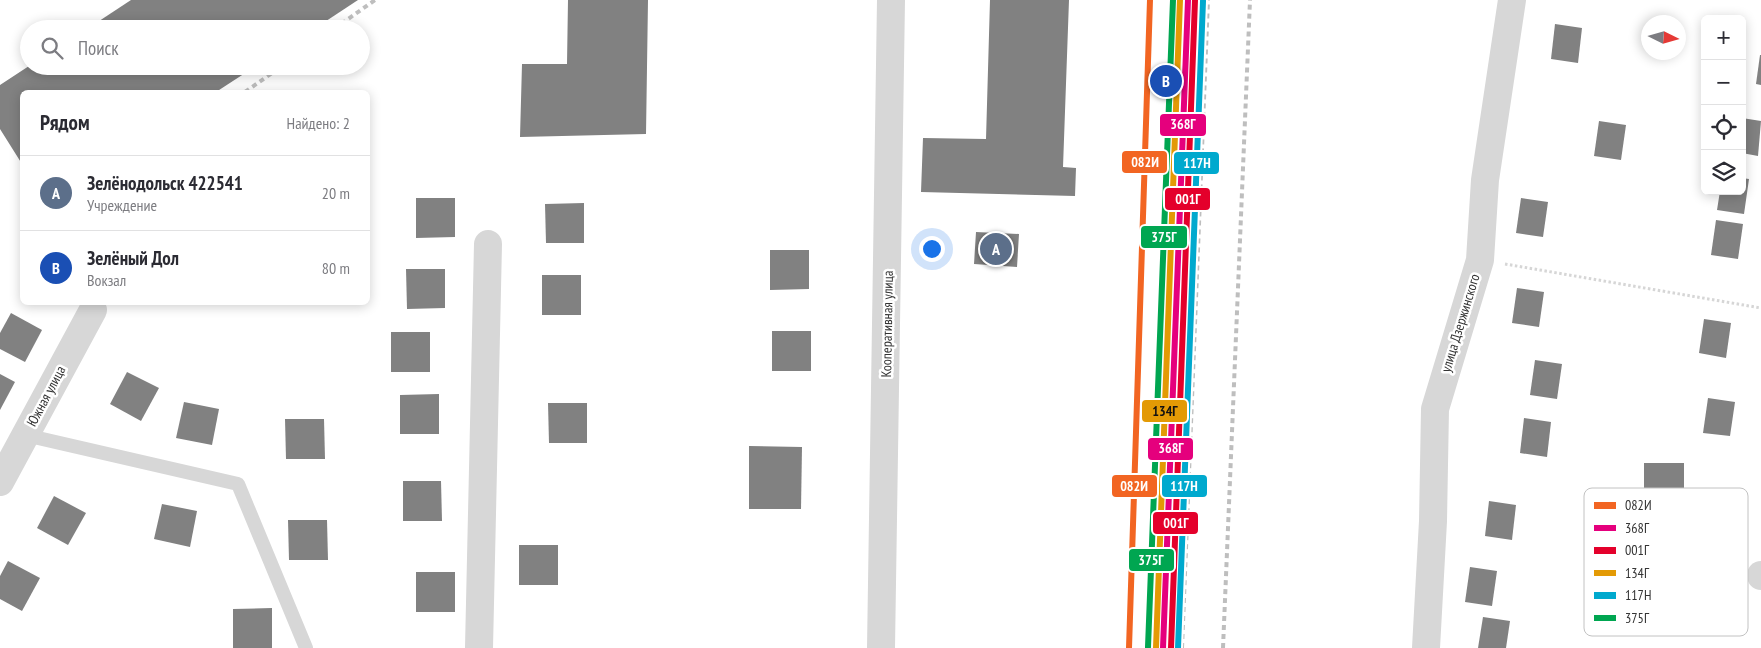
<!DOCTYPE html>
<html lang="ru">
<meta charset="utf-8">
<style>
body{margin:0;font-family:"PT Sans Narrow",sans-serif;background:#f7f7f7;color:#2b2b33}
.controls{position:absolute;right:15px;top:15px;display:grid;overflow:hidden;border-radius:8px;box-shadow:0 2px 12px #0003}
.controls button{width:45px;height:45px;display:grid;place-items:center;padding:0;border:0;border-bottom:1px solid #e1e1e2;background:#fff;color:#2b2b33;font:25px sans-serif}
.compass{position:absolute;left:1641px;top:15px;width:45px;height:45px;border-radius:50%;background:#fff;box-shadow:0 2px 12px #0003;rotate:95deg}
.you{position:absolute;left:931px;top:248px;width:18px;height:18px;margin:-12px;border:4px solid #fff;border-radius:50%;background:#1a73e8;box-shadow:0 0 0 8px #1a73e833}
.badge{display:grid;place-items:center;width:32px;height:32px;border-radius:50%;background:#7a7a7a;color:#fff;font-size:16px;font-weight:700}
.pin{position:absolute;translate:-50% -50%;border:2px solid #fff;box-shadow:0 1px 5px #0006}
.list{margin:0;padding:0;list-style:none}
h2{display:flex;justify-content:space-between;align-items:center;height:65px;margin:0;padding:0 20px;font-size:21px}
h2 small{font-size:16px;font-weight:400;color:#7c7c81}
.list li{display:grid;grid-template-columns:32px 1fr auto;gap:15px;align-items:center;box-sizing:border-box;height:75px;padding:0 20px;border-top:1px solid #e1e1e2}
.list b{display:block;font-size:19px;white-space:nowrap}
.list p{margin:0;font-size:16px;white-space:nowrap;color:#7c7c81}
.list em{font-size:16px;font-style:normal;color:#7c7c81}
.icon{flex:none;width:28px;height:28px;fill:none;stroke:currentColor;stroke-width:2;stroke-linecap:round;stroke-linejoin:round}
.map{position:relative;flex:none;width:1761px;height:648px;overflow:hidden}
.search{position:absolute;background:#fff;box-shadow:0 2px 12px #0003;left:20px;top:20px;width:350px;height:55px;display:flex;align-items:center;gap:12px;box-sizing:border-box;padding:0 18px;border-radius:28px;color:#7c7c81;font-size:19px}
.panel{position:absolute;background:#fff;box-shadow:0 2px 12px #0003;left:20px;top:90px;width:350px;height:215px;border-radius:8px}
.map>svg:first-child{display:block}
</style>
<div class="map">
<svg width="1761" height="648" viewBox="0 0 1761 648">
<rect width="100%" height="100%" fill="#fff"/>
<g fill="#818181">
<path d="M131,0H358L314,29H87Z"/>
<path d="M568,0H648L646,134L520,137L522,64H567Z"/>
<path d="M990,0H1069L1063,167L1076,168L1075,196L921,192L923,138L986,139Z"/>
<path d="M1555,24L1582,28L1578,63L1551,59Z"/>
<path d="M1760,55H1761V85L1756,84Z"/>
<path d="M29,66H256L216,92H22V164L0,129V85Z"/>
<path d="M1742,118L1761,121L1758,156L1742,153Z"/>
<path d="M1599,121L1626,125L1621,160L1594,156Z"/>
<path d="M1742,178L1749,179L1744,214L1717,210L1720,191H1742Z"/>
<path d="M416,198H455V237L416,238Z"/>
<path d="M1521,198L1548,202L1543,237L1516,233Z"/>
<path d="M584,203V243H546L545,204Z"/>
<path d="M1716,220L1743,224L1738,259L1711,255Z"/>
<path d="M976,232L1019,234L1017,267L974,264Z"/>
<path d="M770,250H809V289L770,290Z"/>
<path d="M406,269H445V308L407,309Z"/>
<rect x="542" y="275" width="39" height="40"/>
<path d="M1517,288L1544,292L1539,327L1512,323Z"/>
<path d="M11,313L42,330L25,362L0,349V333Z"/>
<path d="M1704,319L1731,323L1726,358L1699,353Z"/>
<rect x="772" y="331" width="39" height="40"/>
<rect x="391" y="332" width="39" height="40"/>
<path d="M1535,360L1562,364L1557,399L1530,395Z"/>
<path d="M127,372L159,388L141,421L110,404Z"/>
<path d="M0,374L15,382L0,410Z"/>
<path d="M439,394V434H400V395Z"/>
<path d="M1708,398L1735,402L1730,436L1703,433Z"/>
<path d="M184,402L219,409L212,445L176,438Z"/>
<path d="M548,403H587V443H549Z"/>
<path d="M1524,418L1551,422L1547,457L1520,453Z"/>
<path d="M285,419H324L325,459H286Z"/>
<path d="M749,446L802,447L801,509H749Z"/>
<path d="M1644,463H1684V503L1644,502Z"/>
<path d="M403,481H441L442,521H403Z"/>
<path d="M54,496L86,513L68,545L37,528Z"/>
<path d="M1489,501L1516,505L1512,540L1485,536Z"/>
<path d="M162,504L197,511L190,547L154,539Z"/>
<path d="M288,520H327L328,560H289Z"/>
<rect x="519" y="545" width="39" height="40"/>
<path d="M8,561L40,578L22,611L0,599V576Z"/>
<path d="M1470,567L1497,571L1492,606L1465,602Z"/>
<rect x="416" y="572" width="39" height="40"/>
<path d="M272,608V648H233V609Z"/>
<path d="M1483,617L1510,621L1506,648H1478Z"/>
</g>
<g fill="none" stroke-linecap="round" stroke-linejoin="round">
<path stroke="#d6d6d6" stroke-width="3" stroke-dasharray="2.5 2.5" stroke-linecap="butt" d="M1505,264L1761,308"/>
<path stroke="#d7d7d7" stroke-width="14" d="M25,435L238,484L306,648"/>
<g stroke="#d7d7d7" stroke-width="28">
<path d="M0,482L93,310"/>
<path d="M1761,575V576"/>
<path d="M479,648L488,244"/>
<path d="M1426,648L1433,521L1435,409L1480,260L1485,180L1512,0"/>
</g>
<path stroke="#d7d7d7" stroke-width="28" d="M881,648L891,0"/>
<g stroke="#bebebe" stroke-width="4" stroke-dasharray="5 4" stroke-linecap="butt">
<path d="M334,29L375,0"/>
<path d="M245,92L282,66"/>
<path d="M1182,648L1208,0"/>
<path d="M1223,648L1250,0"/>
</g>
<g stroke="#fff" stroke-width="10">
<path id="rail-1" d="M1129,648L1150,0"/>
</g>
<g stroke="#fff" stroke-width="10">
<path id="rail-2" d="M1163,648L1188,0"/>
</g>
<g stroke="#fff" stroke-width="10">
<path id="rail-3" d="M1171,648L1195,0"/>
</g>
<g stroke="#fff" stroke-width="10">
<path id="rail-4" d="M1156,648L1180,0"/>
</g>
<g stroke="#fff" stroke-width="10">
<path id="rail-5" d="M1178,648L1203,1"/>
</g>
<g stroke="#fff" stroke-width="10">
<path id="rail-6" d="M1148,647L1173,0"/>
</g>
<use href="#rail-1" stroke="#f26522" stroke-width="6"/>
<use href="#rail-2" stroke="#e5007d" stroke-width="6"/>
<use href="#rail-3" stroke="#e4002b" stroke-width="6"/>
<use href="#rail-4" stroke="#e39a05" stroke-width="6"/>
<use href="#rail-5" stroke="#00a9ce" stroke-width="6"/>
<use href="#rail-6" stroke="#00a651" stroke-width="6"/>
</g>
<g text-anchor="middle" stroke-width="5" stroke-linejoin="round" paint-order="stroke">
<g font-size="14" fill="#333" stroke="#fff">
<text transform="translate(1460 323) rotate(-73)" y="5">улица Дзержинского</text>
<text transform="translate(887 324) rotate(-89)" y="5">Кооперативная улица</text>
<text transform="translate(46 396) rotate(-62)" y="5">Южная улица</text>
</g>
</g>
<rect x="1584" y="488" width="164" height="148" rx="8" fill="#fff" stroke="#c2c2c2" stroke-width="1"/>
<rect x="1594" y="502" width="22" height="7" fill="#f26522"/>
<rect x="1594" y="525" width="22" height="6" fill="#e5007d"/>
<rect x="1594" y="547" width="22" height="7" fill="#e4002b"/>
<rect x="1594" y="570" width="22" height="6" fill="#e39a05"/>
<rect x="1594" y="592" width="22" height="7" fill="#00a9ce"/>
<rect x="1594" y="615" width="22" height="6" fill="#00a651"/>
<g font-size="14" fill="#333">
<text x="1625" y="510">082И</text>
<text x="1625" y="533">368Г</text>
<text x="1625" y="555">001Г</text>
<text x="1625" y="578">134Г</text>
<text x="1625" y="600">117Н</text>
<text x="1625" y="623">375Г</text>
</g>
<g stroke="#fff" stroke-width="2">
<rect x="1159" y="113" width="48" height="24" rx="5" fill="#e5007d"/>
<rect x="1121" y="150" width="47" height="24" rx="5" fill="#f26522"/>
<rect x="1173" y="151" width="47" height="24" rx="5" fill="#00a9ce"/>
<rect x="1164" y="187" width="47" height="24" rx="5" fill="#e4002b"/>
<rect x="1140" y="225" width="48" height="24" rx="5" fill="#00a651"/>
<rect x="1141" y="399" width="47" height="24" rx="5" fill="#e39a05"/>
<rect x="1147" y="437" width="47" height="24" rx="5" fill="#e5007d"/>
<rect x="1111" y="474" width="47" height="24" rx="5" fill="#f26522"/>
<rect x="1161" y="474" width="47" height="24" rx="5" fill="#00a9ce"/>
<rect x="1152" y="511" width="47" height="24" rx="5" fill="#e4002b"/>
<rect x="1128" y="548" width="47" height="24" rx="5" fill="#00a651"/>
</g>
<g font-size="14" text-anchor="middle" font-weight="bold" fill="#fff">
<text x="1183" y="129">368Г</text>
<text x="1145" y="167">082И</text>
<text x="1197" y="168">117Н</text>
<text x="1188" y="204">001Г</text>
<text x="1164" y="242">375Г</text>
<text x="1171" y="453">368Г</text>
<text x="1134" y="491">082И</text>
<text x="1184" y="491">117Н</text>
<text x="1176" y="528">001Г</text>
<text x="1151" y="565">375Г</text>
</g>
<g font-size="14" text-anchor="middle" font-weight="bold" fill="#111">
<text x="1165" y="416">134Г</text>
</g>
</svg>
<div class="controls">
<button>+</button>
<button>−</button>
<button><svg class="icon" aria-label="locate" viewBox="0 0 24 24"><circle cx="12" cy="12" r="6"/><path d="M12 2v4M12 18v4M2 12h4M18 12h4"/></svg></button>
<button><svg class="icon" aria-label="layers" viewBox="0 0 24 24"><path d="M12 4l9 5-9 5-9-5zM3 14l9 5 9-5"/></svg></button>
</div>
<svg class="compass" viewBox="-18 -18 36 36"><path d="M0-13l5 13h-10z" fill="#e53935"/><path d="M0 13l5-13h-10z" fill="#7c7c81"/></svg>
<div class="you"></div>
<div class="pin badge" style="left:996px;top:249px;background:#5c6f8a">A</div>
<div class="pin badge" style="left:1166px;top:81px;background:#1a4fb4">B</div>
<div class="search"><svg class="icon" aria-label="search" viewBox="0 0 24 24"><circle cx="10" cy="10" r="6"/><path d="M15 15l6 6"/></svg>Поиск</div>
<section class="panel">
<h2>Рядом<small>Найдено: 2</small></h2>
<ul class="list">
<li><span class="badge" style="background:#5c6f8a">A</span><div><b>Зелёнодольск 422541</b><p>Учреждение</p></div><em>20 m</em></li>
<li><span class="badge" style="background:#1a4fb4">B</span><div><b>Зелёный Дол</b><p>Вокзал</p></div><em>80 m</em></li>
</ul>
</section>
</div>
